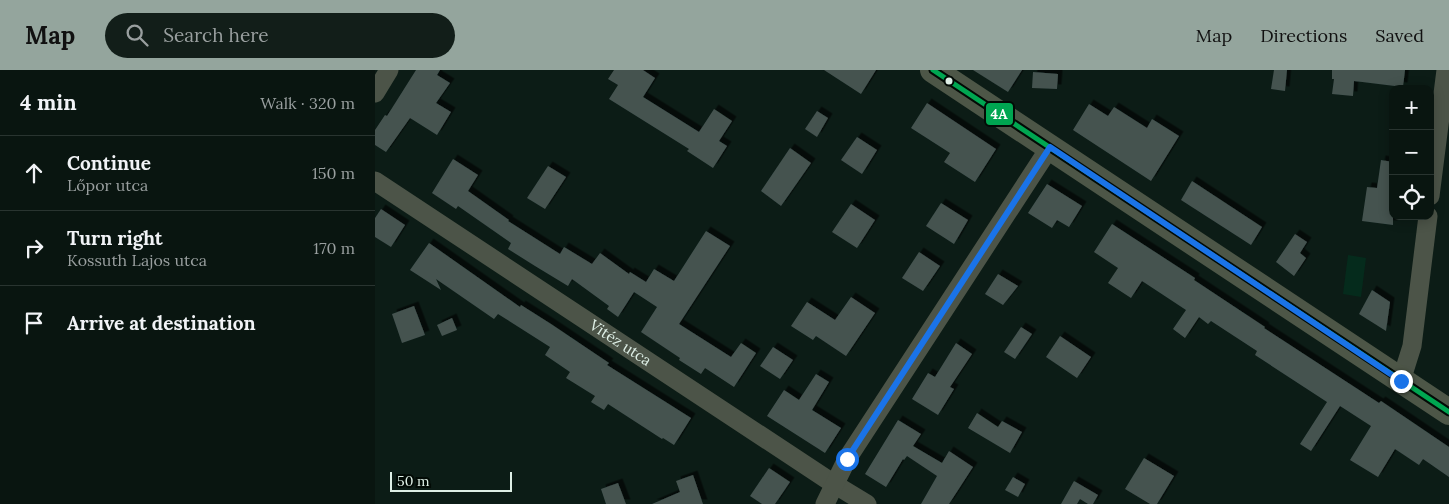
<!DOCTYPE html>
<meta charset="utf-8">
<style>
body{margin:0;font-family:Lora,serif;background:#121e19;color:#f1f3f6}
.controls{position:absolute;right:15px;top:15px;display:grid;overflow:hidden;border-radius:10px;box-shadow:0 2px 12px #0003}
.controls button{width:45px;height:45px;display:grid;place-items:center;padding:0;border:0;border-bottom:1px solid #293430;background:#091510;color:#f1f3f6;font:25px sans-serif}
.scale{position:absolute;left:15px;bottom:12px;width:122px;box-sizing:border-box;padding-left:5px;border:2px solid #deefe6;border-top:0;font-size:14px;line-height:18px;white-space:nowrap;color:#deefe6;-webkit-text-stroke:4px #020a05;paint-order:stroke}
.stop{position:absolute;width:15px;height:15px;margin:-11px;border:4px solid #1a73e8;border-radius:50%;background:#fff}
.stop.end{background:#1a73e8;border-color:#fff;box-shadow:0 1px 5px #0008}
.list{margin:0;padding:0;list-style:none}
h2{display:flex;justify-content:space-between;align-items:center;height:65px;margin:0;padding:0 20px;font-size:21px}
h2 small{font-size:16px;font-weight:400;color:#999f9f}
.list li{display:grid;grid-template-columns:32px 1fr auto;gap:15px;align-items:center;box-sizing:border-box;height:75px;padding:0 20px;border-top:1px solid #293430}
.list b{display:block;font-size:19px;white-space:nowrap}
.list p{margin:0;font-size:16px;white-space:nowrap;color:#999f9f}
.list em{font-size:16px;font-style:normal;color:#999f9f}
.icon{flex:none;width:28px;height:28px;fill:none;stroke:currentColor;stroke-width:2;stroke-linecap:round;stroke-linejoin:round}
.map{position:relative;flex:none;width:1074px;height:434px;overflow:hidden}
header{display:flex;align-items:center;gap:30px;box-sizing:border-box;height:70px;padding:0 25px;background:#94a59d;color:#111}
header strong{font-size:24px}
nav{display:flex;gap:28px;margin-inline-start:auto;font-size:18px}
.search{width:350px;height:45px;background:#121e19;display:flex;align-items:center;gap:12px;box-sizing:border-box;padding:0 18px;border-radius:28px;color:#999f9f;font-size:19px}
main{display:flex}
aside{flex:1;background:#091510}
.map>svg:first-child{display:block}
</style>
<header>
<strong>Map</strong>
<div class="search"><svg class="icon" aria-label="search" viewBox="0 0 24 24"><circle cx="10" cy="10" r="6"/><path d="M15 15l6 6"/></svg>Search here</div>
<nav><a>Map</a><a>Directions</a><a>Saved</a></nav>
</header>
<main>
<aside>
<h2>4 min<small>Walk · 320 m</small></h2>
<ul class="list">
<li><svg class="icon" aria-label="ahead" viewBox="0 0 24 24"><path d="M12 20V5M6 11l6-6 6 6"/></svg><div><b>Continue</b><p>Lőpor utca</p></div><em>150 m</em></li>
<li><svg class="icon" aria-label="right" viewBox="0 0 24 24"><path d="M7 20v-9h11M14 6l5 5-5 5"/></svg><div><b>Turn right</b><p>Kossuth Lajos utca</p></div><em>170 m</em></li>
<li><svg class="icon" aria-label="arrive" viewBox="0 0 24 24"><path d="M6 21V4h12l-3 4 3 4H6"/></svg><div><b>Arrive at destination</b></div></li>
</ul>
</aside>
<div class="map">
<svg width="1074" height="434" viewBox="0 0 1074 434">
<defs>
<filter id="shadow"><feDropShadow dx="4.5" dy="-4.5" stdDeviation="0" flood-color="#0009"/></filter>
</defs>
<rect width="100%" height="100%" fill="#0c1c16"/>
<path fill="#052b1c" d="M973,185L991,188L986,227L968,224Z"/>
<g fill="#445350" filter="url(#shadow)">
<path d="M41,0H65L62,5L75,13L61,33L76,42L62,65L35,48L11,82L0,75V60L10,45L12,46Z"/>
<path d="M239,0H268L280,8L268,27L324,62L339,39L357,51L344,71L352,76L338,98L312,81L314,79L234,29L243,15L233,9Z"/>
<path d="M449,0H501L486,24Z"/>
<path d="M598,0H647L633,22Z"/>
<path d="M899,0H912L910,21L896,19Z"/>
<path d="M957,0H1030L1028,17L979,11L978,26L957,24L959,9H957Z"/>
<path d="M658,2L683,4L682,19L657,18Z"/>
<path d="M552,33L621,79L600,112L569,92L575,83L536,58Z"/>
<path d="M714,34L733,46L739,37L772,58L777,49L804,66L776,111L698,60Z"/>
<path d="M442,41L453,48L442,67L430,59Z"/>
<path d="M482,67L502,80L487,104L466,90Z"/>
<path d="M415,78L436,93L406,136L386,121Z"/>
<path d="M78,89L103,105L93,121L134,150L133,151L185,184L189,177L217,194L225,183L254,204L255,202L271,212L279,199L299,211L331,161L355,176L304,254L356,287L366,273L381,283L359,317L330,298L326,304L304,290L305,288L266,262L282,237L259,222L243,247L232,239L234,236L197,209L193,216L160,196L133,179L136,173L83,136L81,139L57,123Z"/>
<path d="M1006,90L1018,92V155L987,151L992,117L1002,118Z"/>
<path d="M173,96L191,107L170,139L152,128Z"/>
<path d="M817,111L887,157L876,175L806,130Z"/>
<path d="M672,114L707,136L694,157L682,150L677,158L653,143Z"/>
<path d="M566,133L593,150L579,174L551,156Z"/>
<path d="M476,134L500,150L482,178L457,162Z"/>
<path d="M6,139L30,155L16,177L0,167V148Z"/>
<path d="M737,154L820,208L819,210L890,257L889,258L1004,333L1006,331L1074,377V407L1048,389L1044,395L1020,379L1003,407L975,390L996,356L965,336L936,381L925,374L952,332L880,285L882,281L836,251L833,254L824,247L810,268L798,259L811,240L767,211L756,228L733,213L743,198L719,182Z"/>
<path d="M920,164L932,172L925,183L931,188L919,206L901,192Z"/>
<path d="M54,173L145,237L146,235L176,254L234,293L232,295L316,348L299,375L288,368L287,369L233,334L229,340L216,332L220,326L191,308L195,302L170,285L175,277L123,244L119,249L61,209L66,220L35,200Z"/>
<path d="M544,182L565,196L548,221L527,208Z"/>
<path d="M623,204L643,216L628,235L610,224Z"/>
<path d="M997,220L1015,232L1011,261L984,244Z"/>
<path d="M476,227L500,243L471,286L441,266L438,270L416,256L432,232L460,250Z"/>
<path d="M39,236L50,265L27,273L17,244Z"/>
<path d="M77,248L82,260L67,266L62,255Z"/>
<path d="M646,257L657,264L640,289L629,282Z"/>
<path d="M685,266L716,287L702,308L671,287Z"/>
<path d="M581,273L597,284L575,317L579,319L563,345L537,329L553,303L560,307Z"/>
<path d="M398,277L418,290L405,309L385,296Z"/>
<path d="M441,304L454,312L437,340L466,358L450,383L392,346L409,320L424,330Z"/>
<path d="M602,343L623,357L627,351L647,362L635,383L593,358Z"/>
<path d="M523,350L546,364L538,376L567,393L574,381L598,397L574,434H546L562,406L532,386L529,390L528,389L511,417L490,404Z"/>
<path d="M769,388L799,406L782,434H775L750,419Z"/>
<path d="M394,398L415,412L400,434H387L375,426Z"/>
<path d="M318,405L328,434H277L305,422L301,411Z"/>
<path d="M638,407L650,414L643,427L630,420Z"/>
<path d="M699,411L723,425L718,434H713L705,429L702,434H686Z"/>
<path d="M243,413L251,434H231L226,419Z"/>
</g>
<g fill="none" stroke-linecap="round" stroke-linejoin="round">
<g stroke="#4c5448" stroke-width="19">
<path d="M0,23L14,0"/>
<path id="s1" d="M0,111L459,414L492,434"/>
<path d="M1055,126L1071,0"/>
<path d="M1026,311L1037,276L1053,146"/>
<path d="M450,434L472,389L675,77"/>
</g>
<path stroke="#4d5647" stroke-width="26" d="M558,0L1074,342"/>
<g stroke="#020a05" stroke-width="9">
<path id="bus-1" d="M558,0L1074,342"/>
</g>
<use href="#bus-1" stroke="#00a651" stroke-width="5"/>
</g>
<g fill="none" stroke-linecap="round" stroke-linejoin="round">
<path stroke="#1a73e8" stroke-width="6" d="M472,389L675,77L1026,311"/>
</g>
<circle fill="#deefe6" stroke="#020a05" stroke-width="2" cx="574" cy="11" r="4.5"/>
<g text-anchor="middle" stroke-width="5" stroke-linejoin="round" paint-order="stroke">
<g font-size="15" fill="#deefe6" stroke="#020a05">
<text dy="5" stroke="none"><textPath href="#s1" startOffset="294">Vitéz utca</textPath></text>
</g>
</g>
<rect stroke="#020a05" stroke-width="2" x="610" y="32" width="29" height="24" rx="5" fill="#00a651"/>
<g font-size="14" text-anchor="middle" font-weight="bold" fill="#fff">
<text x="624" y="49">4A</text>
</g>
</svg>
<div class="controls">
<button>+</button>
<button>−</button>
<button><svg class="icon" aria-label="locate" viewBox="0 0 24 24"><circle cx="12" cy="12" r="6"/><path d="M12 2v4M12 18v4M2 12h4M18 12h4"/></svg></button>
</div>
<div class="scale">50 m</div>
<div class="stop" style="left:472px;top:389px"></div>
<div class="stop end" style="left:1026px;top:311px"></div>
</div>
</main>
